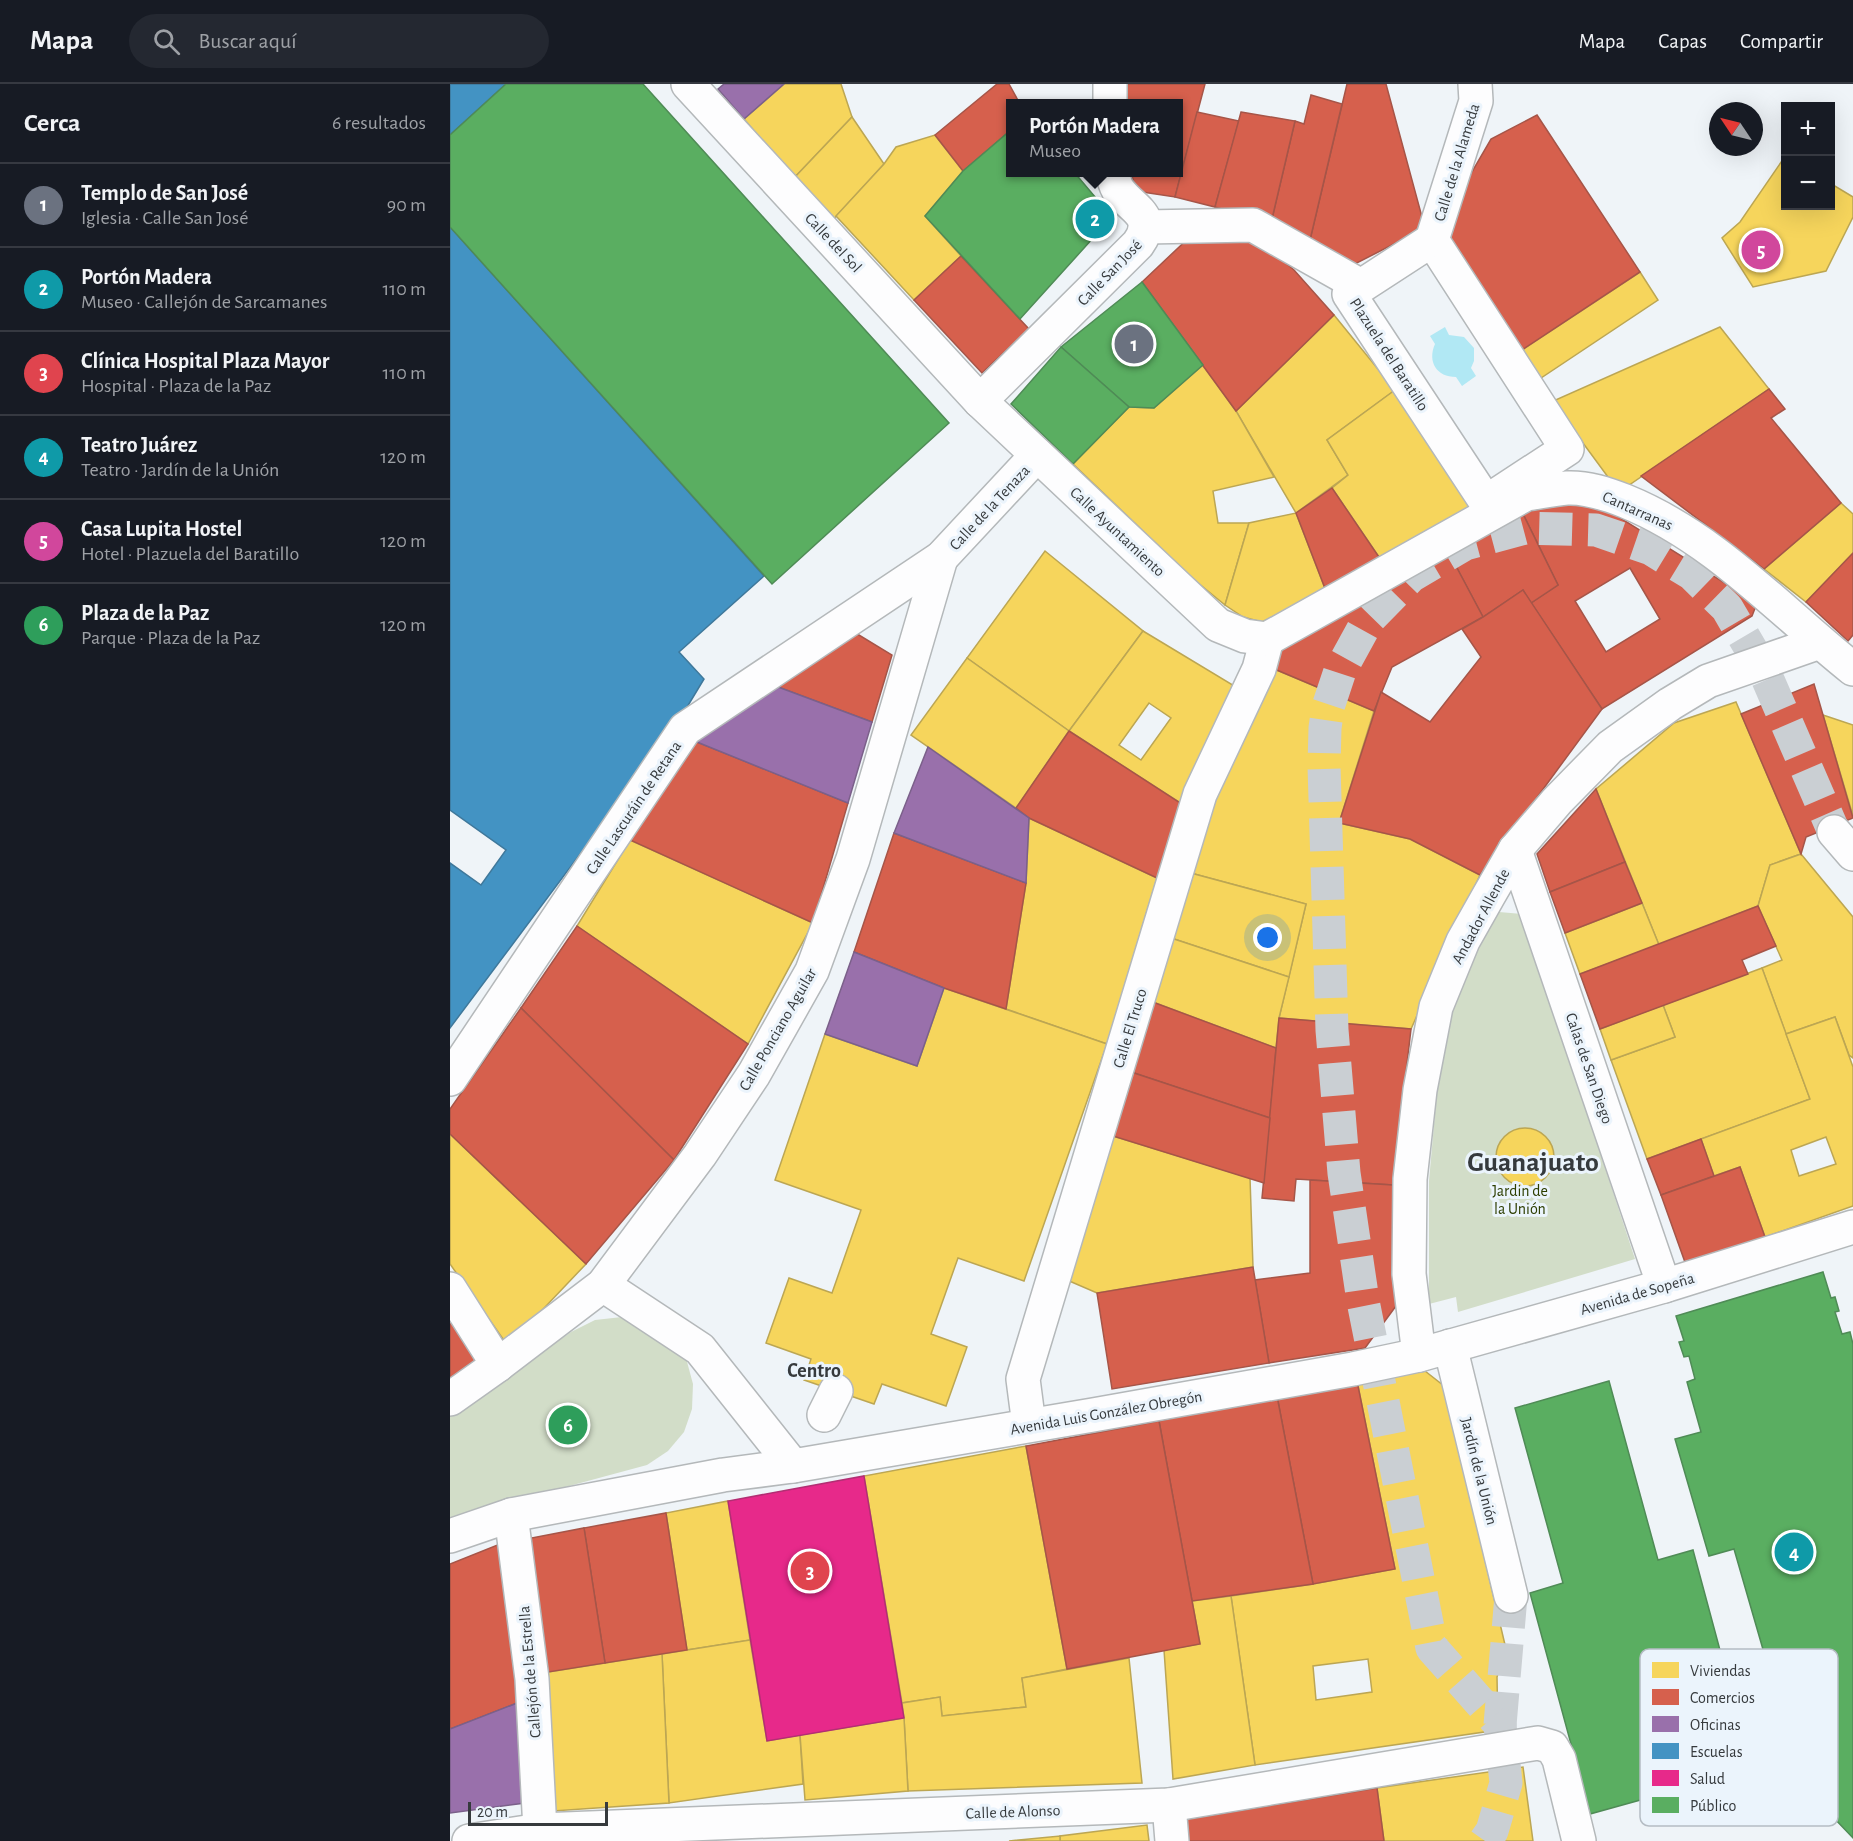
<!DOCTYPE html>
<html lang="es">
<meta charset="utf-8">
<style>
body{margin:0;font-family:"Alegreya Sans",sans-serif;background:#242831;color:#f1f3f6}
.controls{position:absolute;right:18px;top:18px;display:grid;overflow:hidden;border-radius:0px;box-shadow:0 6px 24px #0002}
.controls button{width:54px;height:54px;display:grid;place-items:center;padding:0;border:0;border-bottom:2px solid #363941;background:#171b24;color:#f1f3f6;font:30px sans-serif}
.compass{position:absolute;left:1259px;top:18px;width:54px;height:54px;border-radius:50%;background:#171b24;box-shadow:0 6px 24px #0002;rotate:305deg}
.scale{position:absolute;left:18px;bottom:15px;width:140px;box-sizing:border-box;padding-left:6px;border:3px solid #363a3d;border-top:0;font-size:16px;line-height:21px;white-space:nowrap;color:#363a3d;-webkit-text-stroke:4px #ebf4fc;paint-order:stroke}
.you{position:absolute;left:818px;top:854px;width:21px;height:21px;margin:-15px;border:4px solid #fff;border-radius:50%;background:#1a73e8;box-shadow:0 0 0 9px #1a73e833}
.badge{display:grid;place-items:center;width:39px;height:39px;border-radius:50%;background:#0b8043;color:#fff;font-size:20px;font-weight:700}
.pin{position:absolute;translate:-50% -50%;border:3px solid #fff;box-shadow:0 2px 6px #0006}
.popup{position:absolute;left:556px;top:15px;width:177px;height:78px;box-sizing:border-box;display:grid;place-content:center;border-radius:0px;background:#171b24;filter:drop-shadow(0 2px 4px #0005);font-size:20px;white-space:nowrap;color:#9ea1a6}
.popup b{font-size:22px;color:#f1f3f6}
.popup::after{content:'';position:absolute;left:50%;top:100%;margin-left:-12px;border:12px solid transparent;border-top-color:#171b24}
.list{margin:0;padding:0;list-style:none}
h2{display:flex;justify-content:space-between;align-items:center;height:78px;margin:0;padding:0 24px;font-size:26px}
h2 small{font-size:20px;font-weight:400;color:#9ea1a6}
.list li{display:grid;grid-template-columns:39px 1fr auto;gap:18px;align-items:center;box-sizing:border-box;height:84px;padding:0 24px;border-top:2px solid #363941}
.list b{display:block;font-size:22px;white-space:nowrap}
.list p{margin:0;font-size:20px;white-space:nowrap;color:#9ea1a6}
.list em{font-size:20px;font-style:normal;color:#9ea1a6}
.icon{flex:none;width:33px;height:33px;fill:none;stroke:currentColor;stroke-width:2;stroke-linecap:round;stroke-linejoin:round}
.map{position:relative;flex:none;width:1403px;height:1757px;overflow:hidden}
header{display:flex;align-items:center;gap:36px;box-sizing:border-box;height:84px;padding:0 30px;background:#171b24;border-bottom:2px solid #363941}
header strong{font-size:28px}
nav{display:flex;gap:33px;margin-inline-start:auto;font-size:21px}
.search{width:420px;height:54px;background:#242831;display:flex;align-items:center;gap:15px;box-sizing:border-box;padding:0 21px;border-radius:33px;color:#9ea1a6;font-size:22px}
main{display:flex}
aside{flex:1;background:#171b24}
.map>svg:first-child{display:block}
</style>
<header>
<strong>Mapa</strong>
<div class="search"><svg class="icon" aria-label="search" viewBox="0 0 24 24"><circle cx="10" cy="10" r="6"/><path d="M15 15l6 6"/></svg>Buscar aquí</div>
<nav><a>Mapa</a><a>Capas</a><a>Compartir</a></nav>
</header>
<main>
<aside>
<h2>Cerca<small>6 resultados</small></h2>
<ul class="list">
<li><span class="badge" style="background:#6b7280">1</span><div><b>Templo de San José</b><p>Iglesia · Calle San José</p></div><em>90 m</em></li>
<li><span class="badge" style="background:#0f9aa8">2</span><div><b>Portón Madera</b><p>Museo · Callejón de Sarcamanes</p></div><em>110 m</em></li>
<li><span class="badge" style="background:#e0444e">3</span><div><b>Clínica Hospital Plaza Mayor</b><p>Hospital · Plaza de la Paz</p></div><em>110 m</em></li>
<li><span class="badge" style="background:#0f9aa8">4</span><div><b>Teatro Juárez</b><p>Teatro · Jardín de la Unión</p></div><em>120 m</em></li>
<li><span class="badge" style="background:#d1479c">5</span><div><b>Casa Lupita Hostel</b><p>Hotel · Plazuela del Baratillo</p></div><em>120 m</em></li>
<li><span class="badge" style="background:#2e9e5b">6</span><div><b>Plaza de la Paz</b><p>Parque · Plaza de la Paz</p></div><em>120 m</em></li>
</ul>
</aside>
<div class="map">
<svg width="1403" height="1757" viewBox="0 0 1403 1757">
<rect width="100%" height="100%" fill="#eff4f8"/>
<g fill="#d2ddc8">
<path d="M1049,828L1072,830L1185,1175L1008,1228L1006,1213L979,1220V1097L992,950L1030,859Z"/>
<path d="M172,1233L236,1274L243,1300L242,1325L234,1348L218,1367L197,1381L0,1434V1333L121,1248L145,1236Z"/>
</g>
<path fill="#b1e8f4" d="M995,243L999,251L1014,253L1024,264V277L1021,284L1026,292L1012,302L1006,293C987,293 977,278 985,260L980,252Z"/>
<g fill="#f6d55c" stroke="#bca653" stroke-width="1.5" fill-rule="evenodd">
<path d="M334,0H391L402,33L344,94L294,35Z"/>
<path d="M402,33L434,80L381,138L344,94Z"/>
<path d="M485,51L513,87L475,132L511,172L464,216L386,132L434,80L446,63Z"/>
<path d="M1336,71V122H1380V99L1403,113V133L1376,187L1303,203L1272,154L1290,138Z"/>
<path d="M1190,188L1208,216L1082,300L1063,272Z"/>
<path d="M884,231L945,306L877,356L898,391L846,429L786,327Z"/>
<path d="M1270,243L1319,305L1169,408L1119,340L1101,318Z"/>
<path d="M753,281L786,327L824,393L763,407L768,439H799L775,521L742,494L623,380L679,323L704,324Z"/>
<path d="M945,306L1025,425L933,479L882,404L898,391L877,356Z"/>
<path d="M1391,419L1403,430V469L1356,518L1314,485Z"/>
<path d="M846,429L876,507L812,538L793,533L775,521L799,439Z"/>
<path d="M595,467L693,547L619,647L517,574Z"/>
<path d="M693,547L791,606L735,722L619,647ZM699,619L721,634L691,676L669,661Z"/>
<path d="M517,574L619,647L566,724L461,651Z"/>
<path d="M822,584L924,627L889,739L960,755L1030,791L961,945L829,934L856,820L737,788L759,710Z"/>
<path d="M1286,618L1351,770L1320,781L1308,822L1209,861L1146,705L1224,639Z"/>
<path d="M1373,631L1403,641V732Z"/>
<path d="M579,734L707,794L657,960L556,925L576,799Z"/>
<path d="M180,756L363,839L298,960L127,842Z"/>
<path d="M1351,770L1403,833V974L1399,971L1385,933L1336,950L1312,884L1332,876L1308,822L1320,781Z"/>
<path d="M737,788L856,820L839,893L715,852Z"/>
<path d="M1192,819L1209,861L1130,890L1115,849Z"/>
<path d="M715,852L839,893L829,934L826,964L700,917Z"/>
<path d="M1312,884L1360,1015L1197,1075L1161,976L1225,953L1213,921Z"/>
<path d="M494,904L657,960L574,1197L508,1174L481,1250L517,1263L496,1322L432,1300L424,1320L354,1296L361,1275L316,1259L339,1194L382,1209L411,1126L325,1096L375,950L467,982Z"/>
<path d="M1213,921L1225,953L1161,976L1150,945Z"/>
<path d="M1385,933L1403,983V1122L1315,1153L1290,1083L1264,1092L1251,1055L1360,1015L1336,950ZM1376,1053L1386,1080L1349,1092L1341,1066Z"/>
<circle cx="1075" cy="1073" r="29"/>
<path d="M0,1050L136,1180L58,1262L0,1180Z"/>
<path d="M663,1052L800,1094L803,1183L647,1209L617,1196Z"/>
<path d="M975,1287L994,1302L1056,1565L1047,1593L1048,1646L805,1681L781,1512L863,1500L945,1485L907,1297ZM918,1575L922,1608L866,1616L863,1582Z"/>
<path d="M576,1362L617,1585L572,1594L576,1623L492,1632L490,1613L452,1619L414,1392Z"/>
<path d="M278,1417L300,1556L237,1566L216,1429Z"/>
<path d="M781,1512L805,1681L723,1695L714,1566L750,1560L742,1517Z"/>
<path d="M300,1556L317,1657L350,1651L353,1700L219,1719L212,1570Z"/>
<path d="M212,1570L219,1719L103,1727L92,1589Z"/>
<path d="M679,1574L692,1699L458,1707L454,1634L452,1619L490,1613L492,1632L576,1623L572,1594Z"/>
<path d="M454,1634L458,1707L355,1716L350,1651Z"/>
<path d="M1073,1683L1083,1757H934L927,1704Z"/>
<path d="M697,1741L699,1757H610V1752Z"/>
<path d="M610,1752V1757H559Z"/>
</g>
<g fill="#d6604d" stroke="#a65548" stroke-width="1.5" fill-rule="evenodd">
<path d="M547,0H559L570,20H561V46L513,87L485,51Z"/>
<path d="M672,0H755L725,113L686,107L681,88H729V20H672Z"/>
<path d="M897,0H936L975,144L901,182L860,156Z"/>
<path d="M861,11L892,20L860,156L821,139L845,37L854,40Z"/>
<path d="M747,28L789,37L765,123L725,113Z"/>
<path d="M791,28L845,37L821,139L765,123Z"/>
<path d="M1087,31L1190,188L1063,272L1019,204L994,136L1041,55Z"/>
<path d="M745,148L809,156L844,186L884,231L786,327L692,198Z"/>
<path d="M511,172L579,245L532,289L464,216Z"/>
<path d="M1319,305L1335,325L1321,334L1391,419L1314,485L1191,392Z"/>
<path d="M882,404L933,479L876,507L846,429Z"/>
<path d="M1115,414L1151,422L1307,519L1302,532L1152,625L1081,519L1108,501L1073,430ZM1180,484L1210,535L1156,568L1125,517Z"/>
<path d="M1073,430L1108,501L1081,519L1073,506L1033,533L999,469Z"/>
<path d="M999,469L1033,533L942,583L924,627L822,584L834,559Z"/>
<path d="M1403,469V551L1398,557L1356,518Z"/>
<path d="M1073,506L1152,625L1030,791L960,755L889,739L931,608L980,638L1031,573L1012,545L1033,533Z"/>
<path d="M399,545L442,571L422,638L320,600Z"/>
<path d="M1364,600L1403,734L1356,753L1351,770L1291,630Z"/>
<path d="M619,647L735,722L707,794L579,734L566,724Z"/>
<path d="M242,656L398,719L363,839L180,756Z"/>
<path d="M1146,705L1175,778L1100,808L1087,770Z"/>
<path d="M444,749L576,799L556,925L494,904L404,868Z"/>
<path d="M1175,778L1192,819L1115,849L1100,808Z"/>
<path d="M1308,822L1326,862L1292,876L1298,890L1150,945L1130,890Z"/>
<path d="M127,842L298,960L224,1076L71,924Z"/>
<path d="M700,917L826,964L820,1034L681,988Z"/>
<path d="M71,924L224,1076L136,1180L0,1050V1025Z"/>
<path d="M829,934L961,945L943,1101L846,1095L844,1117L812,1114Z"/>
<path d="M681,988L820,1034L814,1099L663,1052Z"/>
<path d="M1251,1055L1264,1092L1211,1111L1197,1075Z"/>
<path d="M1290,1083L1315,1153L1236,1181L1211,1111Z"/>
<path d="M860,1096L943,1101L946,1222L915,1264L819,1279L805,1196L860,1189Z"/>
<path d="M803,1183L819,1279L662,1305L647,1209Z"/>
<path d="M0,1224L33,1277L0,1299Z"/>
<path d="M907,1297L945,1485L863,1500L827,1312Z"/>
<path d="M827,1312L863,1500L742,1517L709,1337Z"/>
<path d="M709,1337L750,1560L617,1585L576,1362Z"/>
<path d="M216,1429L237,1566L155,1579L134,1444Z"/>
<path d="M134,1444L155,1579L92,1589L71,1456Z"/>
<path d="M55,1458L75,1616L0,1645V1480Z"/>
<path d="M927,1704L934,1757H734L732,1736Z"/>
</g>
<g fill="#9970ab" stroke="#7b608a" stroke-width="1.5">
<path d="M274,0H334L294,35L268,5Z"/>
<path d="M320,600L422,638L398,719L242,656Z"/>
<path d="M478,663L579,734L576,799L444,749Z"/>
<path d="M404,868L494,904L467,982L375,950Z"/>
<path d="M75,1616V1719L0,1729V1645Z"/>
</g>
<g fill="#4393c3" stroke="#3f789b" stroke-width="1.5">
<path d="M0,0H56L0,51Z"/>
<path d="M0,143L314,492L229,568L254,595L225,643L0,944V779L31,801L56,766L0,726Z"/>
</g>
<path fill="#e7298a" stroke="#b22e73" stroke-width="1.5" d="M414,1392L454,1634L317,1657L278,1417Z"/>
<g fill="#5aae61" stroke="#4f8b56" stroke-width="1.5">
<path d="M56,0H193L499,339L322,500L0,143V51Z"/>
<path d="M561,46V88H624L662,133L570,235L475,132L513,87Z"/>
<path d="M692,198L753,281L704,324L679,323L611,263Z"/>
<path d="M611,263L679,323L623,380L561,320Z"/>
<path d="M1373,1188L1381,1214L1385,1213L1389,1227L1385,1228L1392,1250L1400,1248L1403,1260V1754L1385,1735L1380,1721L1360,1728L1284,1465L1259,1472L1225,1355L1251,1348L1237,1298L1245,1295L1239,1272L1234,1273L1229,1258L1234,1257L1226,1232Z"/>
<path d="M1159,1297L1208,1476L1243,1466L1302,1685L1140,1730L1080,1509L1113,1499L1065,1324Z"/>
</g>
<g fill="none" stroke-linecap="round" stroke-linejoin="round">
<g stroke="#cacfd3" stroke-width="33" stroke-dasharray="33 16" stroke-linecap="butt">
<path d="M1050,1641L1061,1512"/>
<path d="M1035,1757L1042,1747L1056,1699L1050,1641L982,1564L913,1217L894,1089L882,946L874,682L875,644L878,623L890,587L918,536L961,492L1015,460L1075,444L1146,446L1201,465L1242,490L1277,524L1315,589L1384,748"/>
</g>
<g stroke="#b4b8ba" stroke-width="36">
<g id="pedestrian">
<path d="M695,143L803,141L911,202"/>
<path d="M982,156L1117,365L1036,418L899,210Z"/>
<path d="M982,156L1026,17L1025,0"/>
<path d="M1065,766L1214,1202"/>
<path d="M153,1201L250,1265L343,1382"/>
<path d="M0,1205L48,1281"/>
<path d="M969,1271L959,1190L960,1095L970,1006L986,923L1013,857L1039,811L1065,766L1107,717L1160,663L1220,620L1258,597L1370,558"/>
<path d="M374,1331L386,1307"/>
<path d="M579,1341L573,1295L750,710L809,585L817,555"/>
<path d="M61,1431L82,1595L90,1746"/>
<path d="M0,1452L61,1431L273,1391L343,1382L643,1331L903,1285L969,1271L1214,1202L1403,1143"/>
</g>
</g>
<g stroke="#b4b8ba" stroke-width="36">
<g id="minor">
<path d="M238,0L530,317L768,541L795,552L817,555L1076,410C1090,408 1104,405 1117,404C1137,403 1157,410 1175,417C1264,453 1329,526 1403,585"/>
<path d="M660,0V20"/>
<path d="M530,317L688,160C708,132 683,126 669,107C665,102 664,95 662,88"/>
<path d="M1384,748L1403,770"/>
<path d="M0,995L235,645L491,474L587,371"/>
<path d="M1000,1262L1061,1512"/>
<path d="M0,1315L48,1281L153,1201L250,1071L304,990L362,887L403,775L491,474"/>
<path d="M719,1721L722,1757"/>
<path d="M19,1757L90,1746L719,1721L1088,1659L1102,1663L1109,1675L1129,1757"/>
</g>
</g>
<use href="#pedestrian" stroke="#fdfdfe" stroke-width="33"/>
<use href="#minor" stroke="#fdfdfe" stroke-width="33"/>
</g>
<g text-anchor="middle" stroke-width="6" stroke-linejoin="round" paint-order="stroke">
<g font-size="16" fill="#363a3d" stroke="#ebf4fc">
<text transform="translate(1006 78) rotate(-73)" y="6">Calle de la Alameda</text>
<text transform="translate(384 158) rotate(47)" y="6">Calle del Sol</text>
<text transform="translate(659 188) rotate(-46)" y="6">Calle San José</text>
<text transform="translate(940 270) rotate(57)" y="6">Plazuela del Baratillo</text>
<text transform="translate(539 423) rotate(-47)" y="6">Calle de la Tenaza</text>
<text transform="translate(1188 426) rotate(24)" y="6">Cantarranas</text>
<text transform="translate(668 447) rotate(43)" y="6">Calle Ayuntamiento</text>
<text transform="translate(183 723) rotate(-56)" y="6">Calle Lascuráin de Retana</text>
<text transform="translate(1030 832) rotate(-62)" y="6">Andador Allende</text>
<text transform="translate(679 944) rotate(-73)" y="6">Calle El Truco</text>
<text transform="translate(327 945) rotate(-60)" y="6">Calle Ponciano Aguilar</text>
<text transform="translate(1140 984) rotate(71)" y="6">Calas de San Diego</text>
<text transform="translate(1187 1209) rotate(-16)" y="6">Avenida de Sopeña</text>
<text transform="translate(656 1328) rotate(-10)" y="6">Avenida Luis González Obregón</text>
<text transform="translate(1030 1387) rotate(76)" y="6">Jardín de la Unión</text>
<text transform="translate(79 1588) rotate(-95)" y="6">Callejón de la Estrella</text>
<text transform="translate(563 1727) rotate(-2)" y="6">Calle de Alonso</text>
</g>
<g font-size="16" fill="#2d3e00" stroke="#ebf4fc">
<text x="1070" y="1112">Jardin de<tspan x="1070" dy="18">la Unión</tspan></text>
</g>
<g font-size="20" font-weight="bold" fill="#363a3d" stroke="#ebf4fc">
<text x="364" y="1293">Centro</text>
</g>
<g font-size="28" font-weight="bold" fill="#363a3d" stroke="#ebf4fc">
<text x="1083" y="1087">Guanajuato</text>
</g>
</g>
<rect x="1190" y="1565" width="198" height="177" rx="9" fill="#ebf4fc" stroke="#b5bcc3" stroke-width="1.5"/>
<rect x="1202" y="1578" width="27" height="16" fill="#f6d55c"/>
<rect x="1202" y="1605" width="27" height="16" fill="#d6604d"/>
<rect x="1202" y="1632" width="27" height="16" fill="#9970ab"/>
<rect x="1202" y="1659" width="27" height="16" fill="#4393c3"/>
<rect x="1202" y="1686" width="27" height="16" fill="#e7298a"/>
<rect x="1202" y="1713" width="27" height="16" fill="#5aae61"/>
<g font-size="16" fill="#363a3d">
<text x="1240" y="1592">Viviendas</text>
<text x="1240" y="1619">Comercios</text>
<text x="1240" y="1646">Oficinas</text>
<text x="1240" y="1673">Escuelas</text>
<text x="1240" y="1700">Salud</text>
<text x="1240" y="1727">Público</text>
</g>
</svg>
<div class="controls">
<button>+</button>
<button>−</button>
</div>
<svg class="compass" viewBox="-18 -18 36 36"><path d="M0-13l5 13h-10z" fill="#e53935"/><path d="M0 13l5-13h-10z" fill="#9ea1a6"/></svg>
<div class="scale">20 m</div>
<div class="you"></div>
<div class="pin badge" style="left:684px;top:260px;background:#6b7280">1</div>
<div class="pin badge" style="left:645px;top:135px;background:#0f9aa8">2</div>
<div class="popup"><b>Portón Madera</b>Museo</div>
<div class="pin badge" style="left:360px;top:1487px;background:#e0444e">3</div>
<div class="pin badge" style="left:1344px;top:1468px;background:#0f9aa8">4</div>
<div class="pin badge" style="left:1311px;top:166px;background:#d1479c">5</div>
<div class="pin badge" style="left:118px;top:1341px;background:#2e9e5b">6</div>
</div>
</main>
